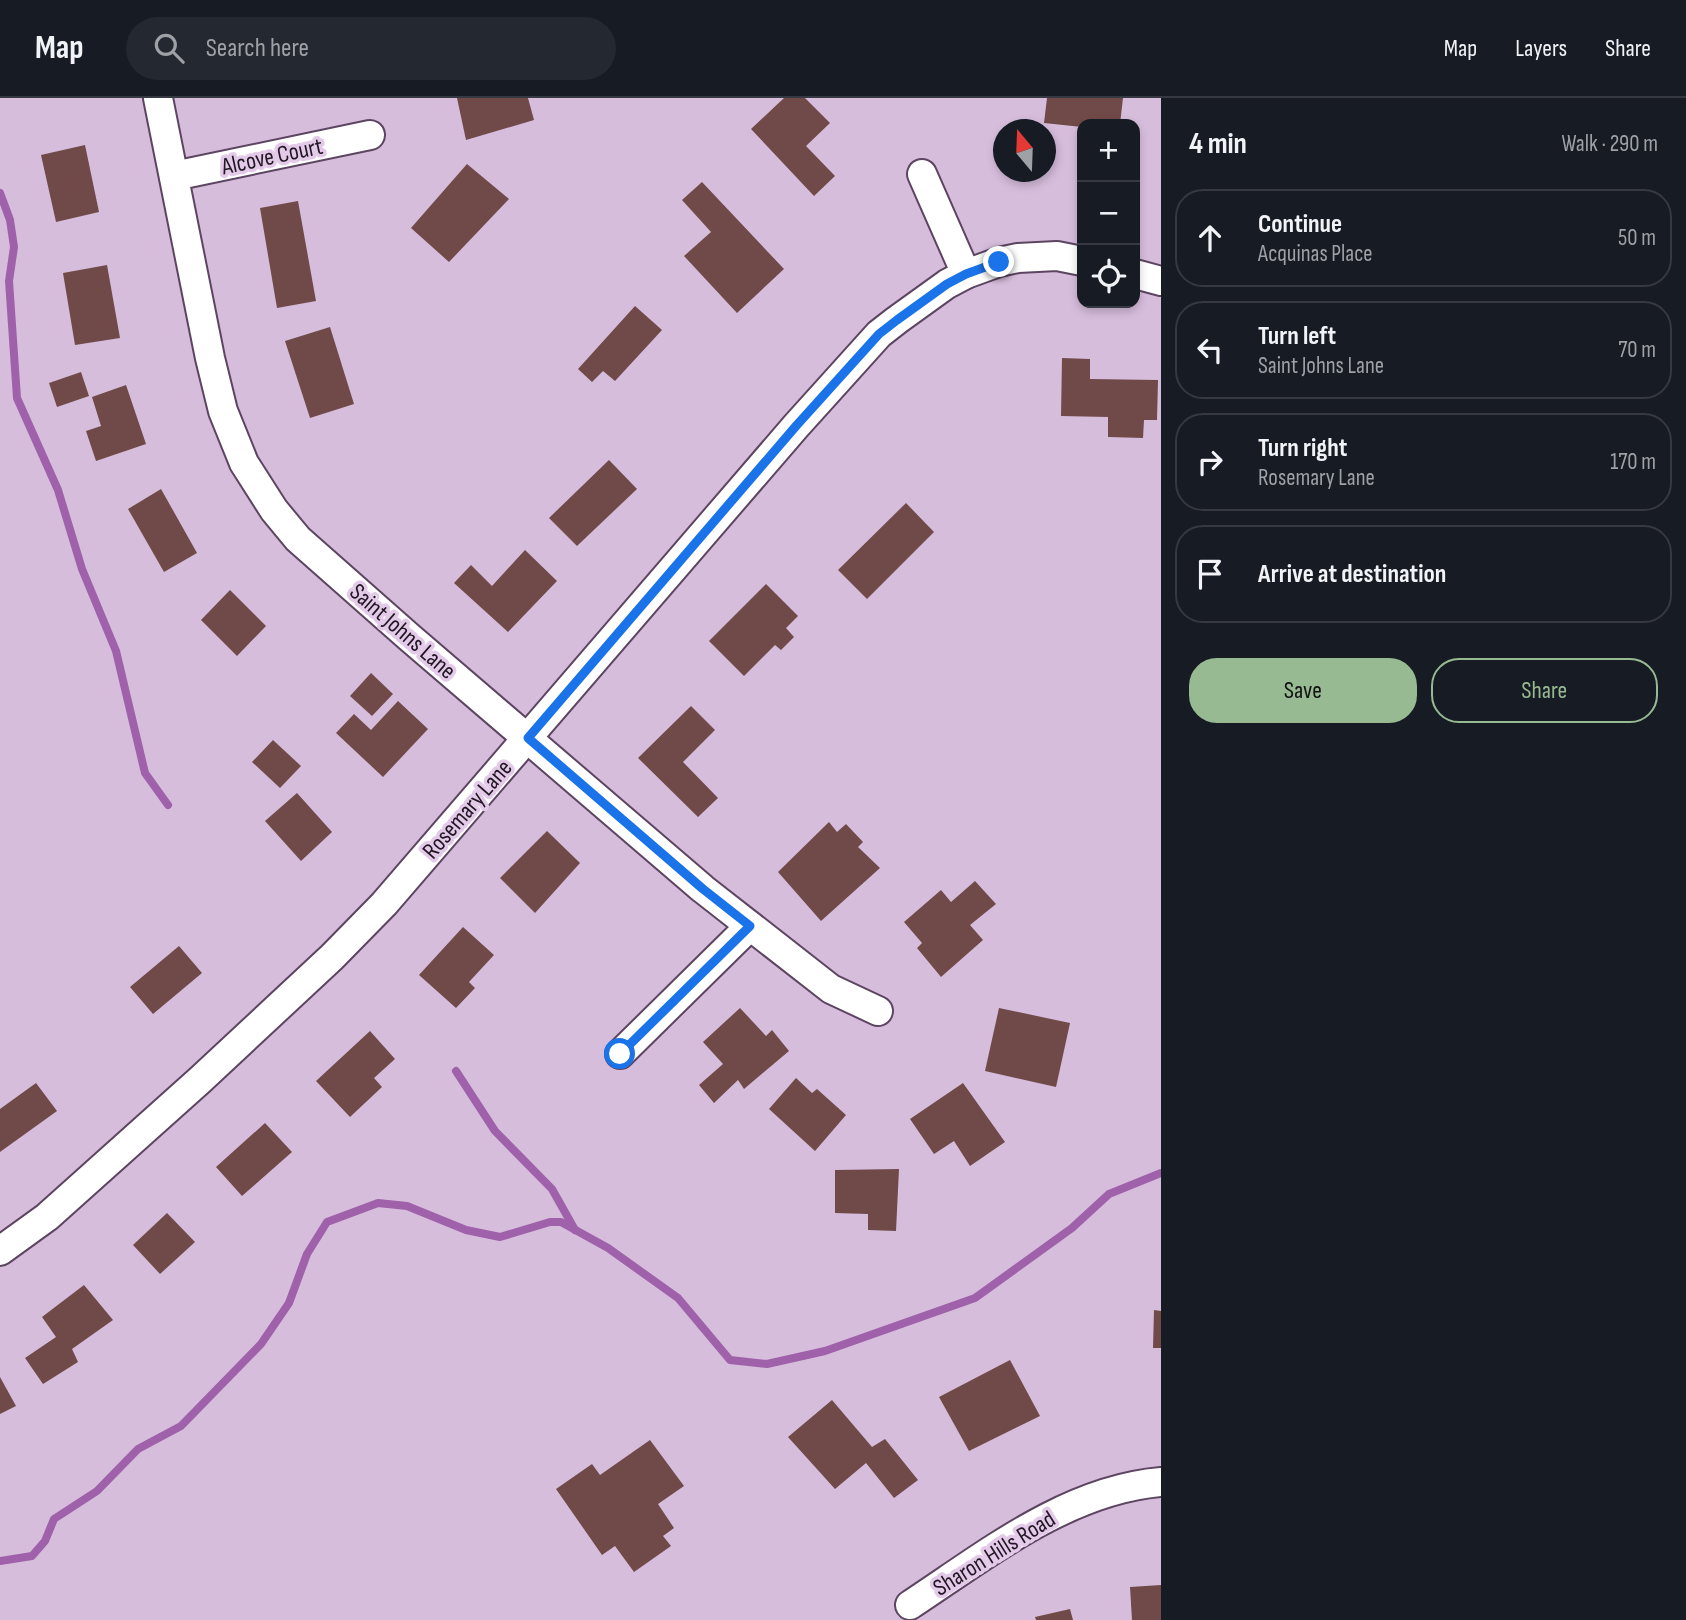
<!DOCTYPE html>
<meta charset="utf-8">
<style>
body{margin:0;font-family:"Sofia Sans Condensed",sans-serif;background:#242831;color:#f1f3f6}
.controls{position:absolute;right:21px;top:21px;display:grid;overflow:hidden;border-radius:14px;box-shadow:0 4px 10px #0003}
.controls button{width:63px;height:63px;display:grid;place-items:center;padding:0;border:0;border-bottom:2px solid #363941;background:#171b24;color:#f1f3f6;font:35px sans-serif}
.compass{position:absolute;left:993px;top:21px;width:63px;height:63px;border-radius:50%;background:#171b24;box-shadow:0 4px 10px #0003;rotate:341deg}
.stop{position:absolute;width:21px;height:21px;margin:-16px;border:5px solid #1a73e8;border-radius:50%;background:#fff}
.stop.end{background:#1a73e8;border-color:#fff;box-shadow:0 2px 7px #0008}
.list{margin:0;padding:0;list-style:none}
h2{display:flex;justify-content:space-between;align-items:center;height:91px;margin:0;padding:0 28px;font-size:30px}
h2 small{font-size:23px;font-weight:400;color:#9ea1a6}
.list li{display:grid;grid-template-columns:46px 1fr auto;gap:21px;align-items:center;box-sizing:border-box;height:98px;margin:0 14px 14px;padding:0 14px;border:2px solid #363941;border-radius:28px}
.list b{display:block;font-size:26px;white-space:nowrap}
.list p{margin:0;font-size:23px;white-space:nowrap;color:#9ea1a6}
.list em{font-size:23px;font-style:normal;color:#9ea1a6}
.actions{display:flex;gap:14px;padding:21px 28px}
.actions a{flex:1;padding:16px 0;border:2px solid #97ba93;border-radius:28px;text-align:center;font-size:24px;color:#97ba93}
.actions .main{background:#97ba93;color:#111}
.icon{flex:none;width:38px;height:38px;fill:none;stroke:currentColor;stroke-width:2;stroke-linecap:round;stroke-linejoin:round}
.map{position:relative;flex:none;width:1161px;height:1522px;overflow:hidden}
header{display:flex;align-items:center;gap:42px;box-sizing:border-box;height:98px;padding:0 35px;background:#171b24;border-bottom:2px solid #363941}
header strong{font-size:33px}
nav{display:flex;gap:38px;margin-inline-start:auto;font-size:24px}
.search{width:490px;height:63px;background:#242831;display:flex;align-items:center;gap:18px;box-sizing:border-box;padding:0 24px;border-radius:38px;color:#9ea1a6;font-size:26px}
main{display:flex}
aside{flex:1;background:#171b24}
.map>svg:first-child{display:block}
</style>
<header>
<strong>Map</strong>
<div class="search"><svg class="icon" aria-label="search" viewBox="0 0 24 24"><circle cx="10" cy="10" r="6"/><path d="M15 15l6 6"/></svg>Search here</div>
<nav><a>Map</a><a>Layers</a><a>Share</a></nav>
</header>
<main>
<div class="map">
<svg width="1161" height="1522" viewBox="0 0 1161 1522">
<rect width="100%" height="100%" fill="#d7bddc"/>
<g fill="none" stroke-linecap="round" stroke-linejoin="round">
<g stroke="#9f61aa" stroke-width="8">
<path d="M0,95L10,122L14,149L9,183L17,300L58,392L82,471L116,553L145,675L168,707"/>
<path d="M456,973L495,1033L552,1091L575,1132"/>
<path d="M0,1463L32,1458L45,1443L54,1421L97,1393L138,1351L181,1328L261,1246L289,1205L307,1156L327,1124L378,1105L407,1108L466,1132L500,1139L550,1124H561L608,1150L678,1200L730,1262L767,1266L825,1253L975,1200L1072,1130L1109,1096L1161,1075"/>
</g>
</g>
<g fill="#704a49">
<path d="M457,0H528L534,22L466,42Z"/>
<path d="M784,0H805L830,25L806,48L835,78L814,98L751,31Z"/>
<path d="M1047,0H1123L1120,26H1082V29L1044,25Z"/>
<path d="M85,47L99,114L56,124L41,57Z"/>
<path d="M467,66L509,101L449,164L411,130Z"/>
<path d="M702,84L784,171L737,215L684,158L711,134L682,102Z"/>
<path d="M298,103L316,203L277,210L260,110Z"/>
<path d="M107,167L120,240L75,247L63,175Z"/>
<path d="M635,208L662,232L615,283L603,273L592,284L578,271Z"/>
<path d="M330,229L354,306L310,320L285,243Z"/>
<path d="M1062,260L1090,261V281L1158,282L1157,322H1144L1143,340L1108,339V319L1061,318Z"/>
<path d="M81,274L89,298L57,309L49,285Z"/>
<path d="M126,287L146,346L96,363L86,333L101,328L92,299Z"/>
<path d="M609,362L637,391L577,448L549,420Z"/>
<path d="M161,391L197,455L164,474L128,411Z"/>
<path d="M906,405L934,434L867,501L838,472Z"/>
<path d="M525,452L557,483L508,534L454,485L471,467L492,488Z"/>
<path d="M766,486L798,518L786,530L794,539L781,552L775,547L744,578L709,543Z"/>
<path d="M230,492L266,528L237,558L201,522Z"/>
<path d="M371,575L393,596L372,618L350,598Z"/>
<path d="M398,603L428,631L383,679L336,635L354,616L371,632Z"/>
<path d="M691,608L715,632L683,664L718,700L698,719L638,660Z"/>
<path d="M273,642L301,668L280,690L252,664Z"/>
<path d="M297,695L332,734L301,763L265,723Z"/>
<path d="M829,724L837,734L846,726L863,744L858,749L880,770L821,823L778,774Z"/>
<path d="M547,733L580,765L535,815L500,780Z"/>
<path d="M975,783L996,806L970,827L983,842L941,879L917,850L922,845L904,824L941,792L951,804Z"/>
<path d="M463,829L494,857L469,884L475,890L456,910L419,877Z"/>
<path d="M179,848L202,875L153,916L130,889Z"/>
<path d="M740,910L766,938L772,932L789,953L744,991L738,982L714,1005L699,987L723,966L703,944Z"/>
<path d="M999,910L1070,925L1056,989L985,973Z"/>
<path d="M370,933L395,961L374,980L382,989L350,1019L316,983Z"/>
<path d="M796,980L812,995L817,991L846,1017L815,1053L769,1011Z"/>
<path d="M36,985L57,1013L0,1054V1011Z"/>
<path d="M963,985L1005,1044L970,1068L954,1043L934,1056L910,1021Z"/>
<path d="M265,1025L292,1054L242,1098L216,1069Z"/>
<path d="M899,1071L896,1133L868,1132V1116L835,1115V1072Z"/>
<path d="M167,1115L195,1144L160,1176L133,1147Z"/>
<path d="M84,1187L113,1222L72,1251L78,1264L43,1286L25,1260L56,1239L42,1219Z"/>
<path d="M1154,1212L1161,1213V1250H1153Z"/>
<path d="M1010,1262L1040,1318L969,1353L939,1299Z"/>
<path d="M0,1279L16,1308L0,1316Z"/>
<path d="M832,1302L872,1349L885,1341L918,1382L894,1400L866,1365L835,1391L788,1339Z"/>
<path d="M650,1342L684,1388L658,1406L674,1430L663,1438L671,1448L634,1474L615,1448L602,1457L556,1391L592,1366L600,1377Z"/>
<path d="M1161,1487V1522H1132L1130,1489Z"/>
<path d="M1070,1511L1073,1522H1036L1035,1519Z"/>
</g>
<g fill="none" stroke-linecap="round" stroke-linejoin="round">
<g stroke="#5c4560" stroke-width="32">
<g id="minor">
<path d="M158,0L210,260L223,313L244,365L274,412L298,441L409,539L703,791L831,891L878,913"/>
<path d="M922,76L966,176"/>
<path d="M174,78L370,37"/>
<path d="M1135,176L1161,183"/>
<path d="M620,956L750,828"/>
<path d="M0,1153L47,1119L200,982L332,859L384,806L796,328L879,236L897,222L947,186L966,176L999,164L1018,160L1057,158L1082,163"/>
<path d="M910,1507C986,1457 1067,1392 1161,1384"/>
</g>
</g>
<use href="#minor" stroke="#fff" stroke-width="28"/>
</g>
<g fill="none" stroke-linecap="round" stroke-linejoin="round">
<path stroke="#1a73e8" stroke-width="9" d="M620,956L750,828L703,791L528,640L796,328L879,236L897,222L947,186L966,176L999,164"/>
</g>
<g text-anchor="middle" stroke-width="7" stroke-linejoin="round" paint-order="stroke">
<g font-size="24" fill="#201722" stroke="#e4cae9">
<text transform="translate(272 58) rotate(-12)" y="8">Alcove Court</text>
<text transform="translate(403 533) rotate(41)" y="8">Saint Johns Lane</text>
<text transform="translate(467 711) rotate(-49)" y="8">Rosemary Lane</text>
<text transform="translate(994 1455) rotate(-32)" y="8">Sharon Hills Road</text>
</g>
</g>
</svg>
<div class="controls">
<button>+</button>
<button>−</button>
<button><svg class="icon" aria-label="locate" viewBox="0 0 24 24"><circle cx="12" cy="12" r="6"/><path d="M12 2v4M12 18v4M2 12h4M18 12h4"/></svg></button>
</div>
<svg class="compass" viewBox="-18 -18 36 36"><path d="M0-13l5 13h-10z" fill="#e53935"/><path d="M0 13l5-13h-10z" fill="#9ea1a6"/></svg>
<div class="stop" style="left:620px;top:956px"></div>
<div class="stop end" style="left:999px;top:164px"></div>
</div>
<aside>
<h2>4 min<small>Walk · 290 m</small></h2>
<ul class="list">
<li><svg class="icon" aria-label="ahead" viewBox="0 0 24 24"><path d="M12 20V5M6 11l6-6 6 6"/></svg><div><b>Continue</b><p>Acquinas Place</p></div><em>50 m</em></li>
<li><svg class="icon" aria-label="left" viewBox="0 0 24 24"><path d="M17 20v-9H6M10 6l-5 5 5 5"/></svg><div><b>Turn left</b><p>Saint Johns Lane</p></div><em>70 m</em></li>
<li><svg class="icon" aria-label="right" viewBox="0 0 24 24"><path d="M7 20v-9h11M14 6l5 5-5 5"/></svg><div><b>Turn right</b><p>Rosemary Lane</p></div><em>170 m</em></li>
<li><svg class="icon" aria-label="arrive" viewBox="0 0 24 24"><path d="M6 21V4h12l-3 4 3 4H6"/></svg><div><b>Arrive at destination</b></div></li>
</ul>
<div class="actions"><a class="main">Save</a><a>Share</a></div>
</aside>
</main>
